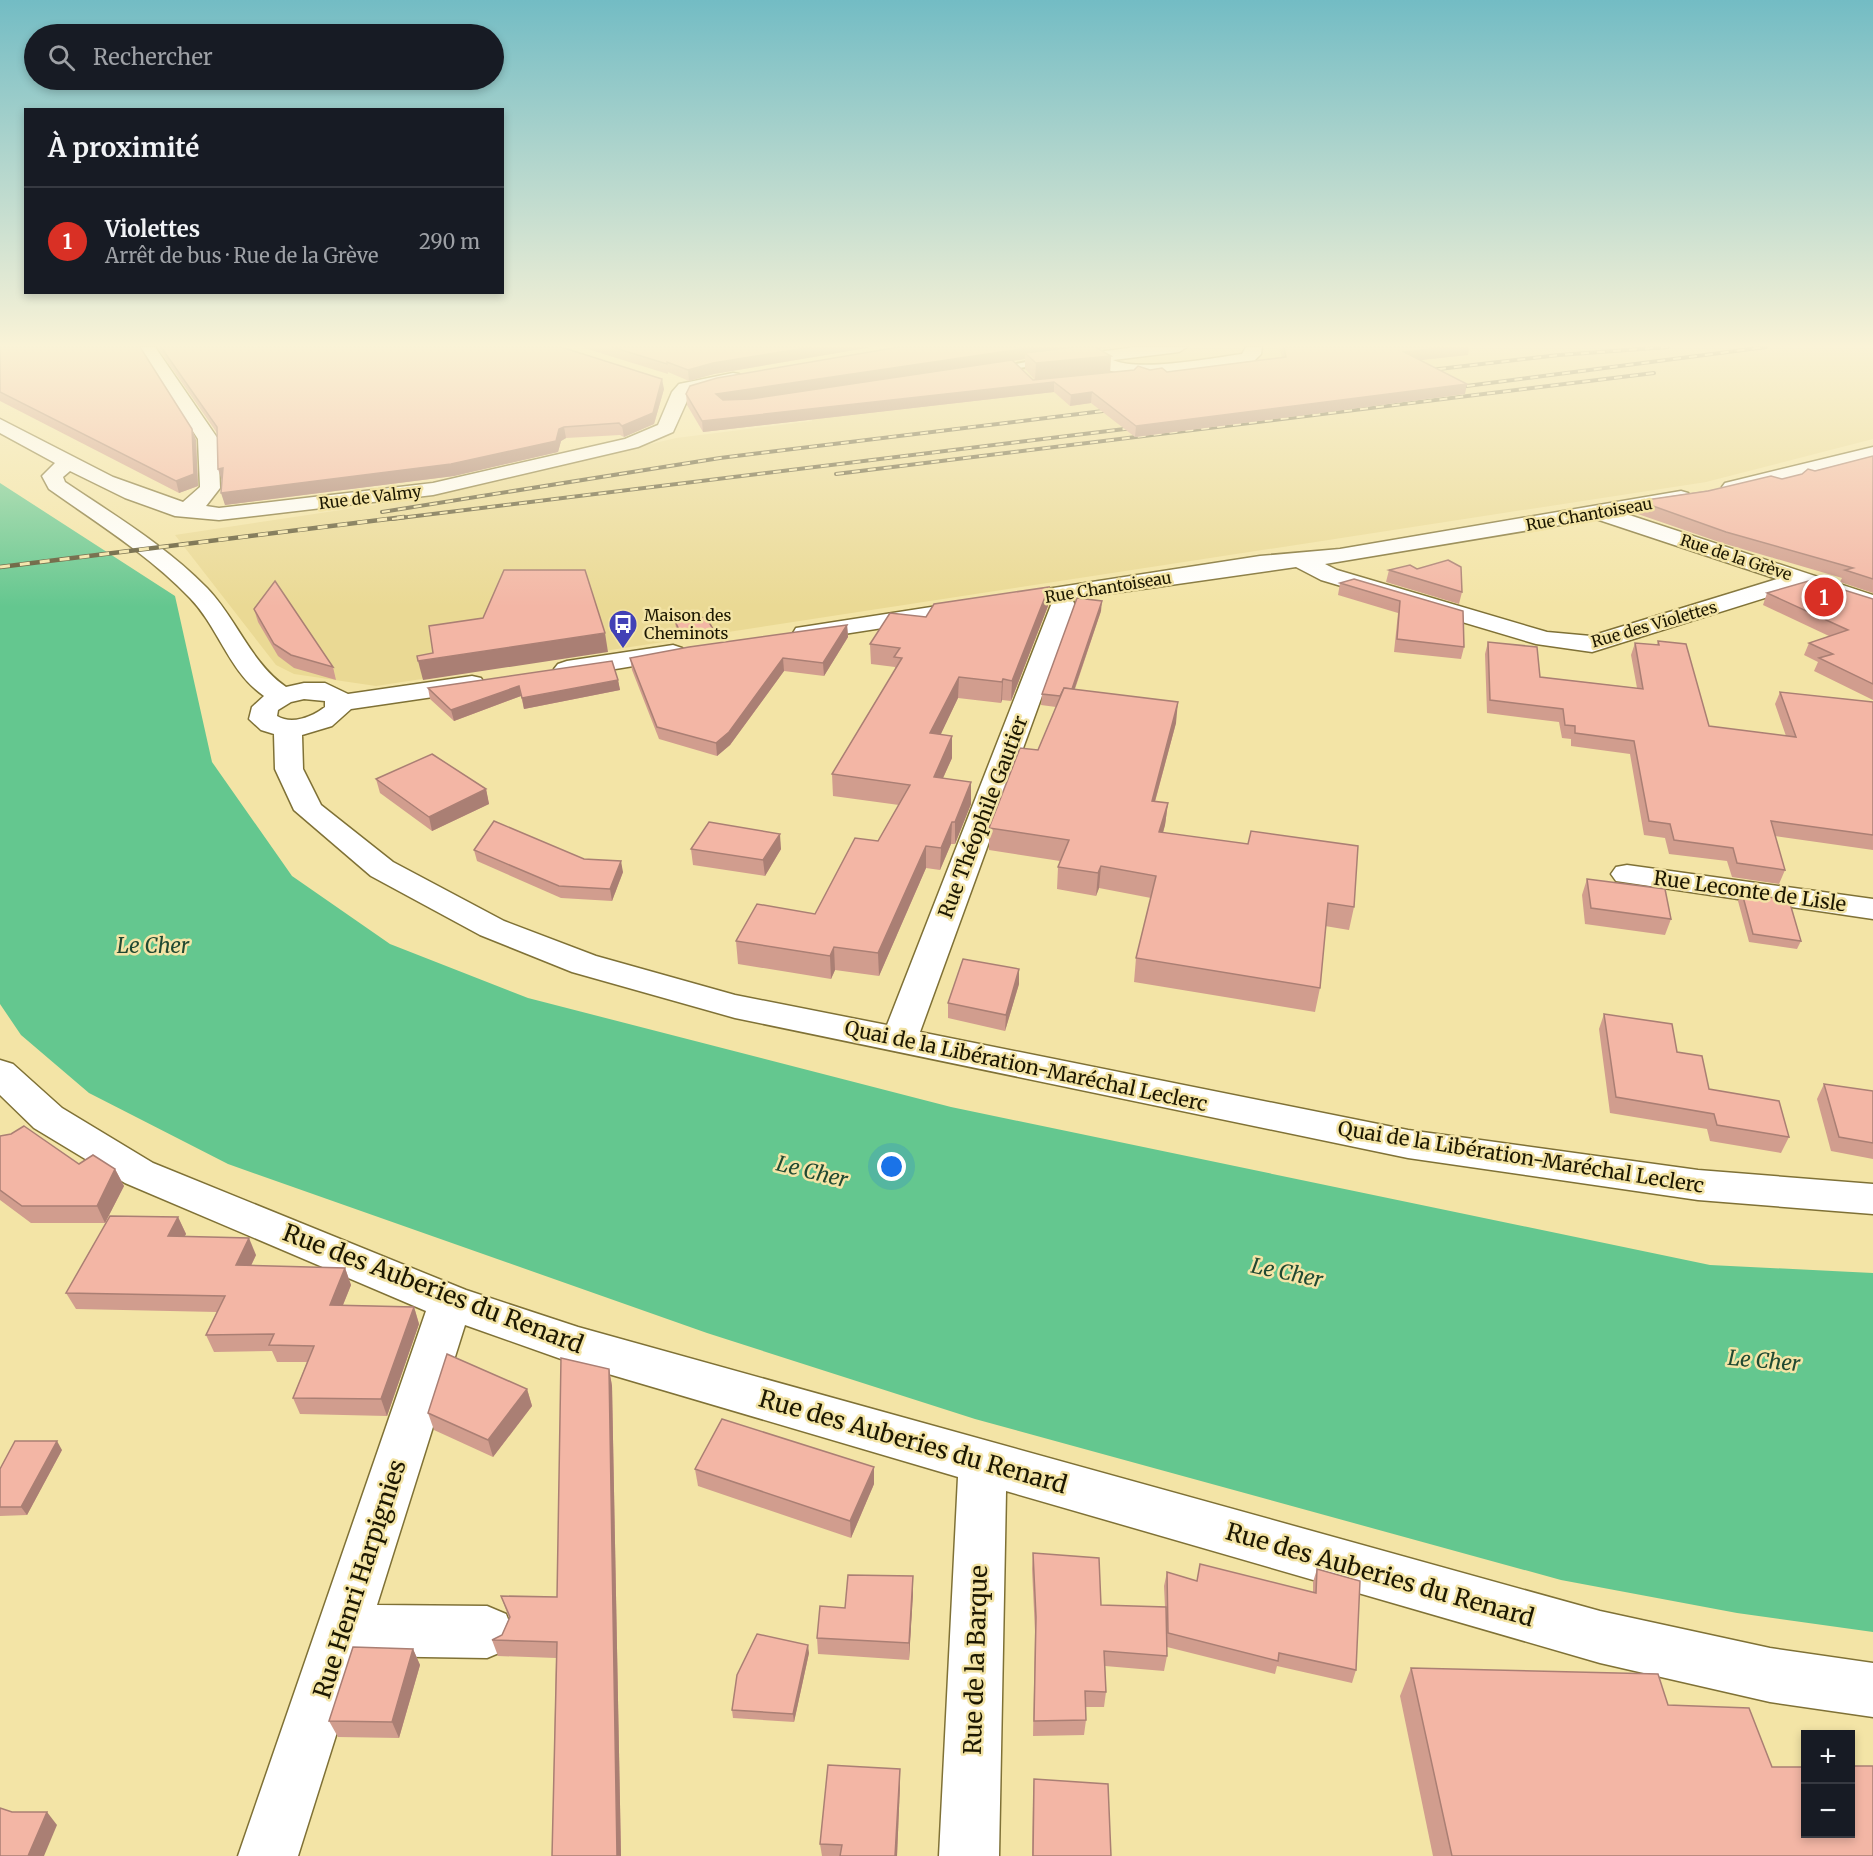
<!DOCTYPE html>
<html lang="fr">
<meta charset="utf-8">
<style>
body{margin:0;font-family:Merriweather,serif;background:#20242c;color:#f1f3f6}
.controls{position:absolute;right:18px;bottom:18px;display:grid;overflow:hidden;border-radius:0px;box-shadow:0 3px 9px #0003}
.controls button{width:54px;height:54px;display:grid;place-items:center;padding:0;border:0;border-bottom:2px solid #363941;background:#171b24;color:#f1f3f6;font:30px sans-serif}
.you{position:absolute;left:892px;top:1167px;width:21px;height:21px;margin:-15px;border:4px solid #fff;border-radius:50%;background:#1a73e8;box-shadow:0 0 0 9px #1a73e833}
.badge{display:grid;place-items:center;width:39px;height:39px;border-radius:50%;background:#d93025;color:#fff;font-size:20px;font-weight:700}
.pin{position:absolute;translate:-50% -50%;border:3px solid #fff;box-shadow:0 2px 6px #0006}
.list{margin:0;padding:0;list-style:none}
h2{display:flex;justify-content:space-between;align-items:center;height:78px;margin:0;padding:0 24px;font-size:26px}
h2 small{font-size:20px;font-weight:400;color:#9ea1a6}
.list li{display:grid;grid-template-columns:39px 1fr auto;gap:18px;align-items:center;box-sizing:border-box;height:108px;padding:0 24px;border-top:2px solid #363941}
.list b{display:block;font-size:22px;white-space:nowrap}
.list p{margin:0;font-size:20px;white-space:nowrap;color:#9ea1a6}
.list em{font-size:20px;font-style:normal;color:#9ea1a6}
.icon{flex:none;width:33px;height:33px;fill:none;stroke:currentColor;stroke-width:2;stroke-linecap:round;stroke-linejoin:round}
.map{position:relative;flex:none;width:1873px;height:1856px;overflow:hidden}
.search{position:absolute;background:#171b24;box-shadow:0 3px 9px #0003;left:24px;top:24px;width:480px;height:66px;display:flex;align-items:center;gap:15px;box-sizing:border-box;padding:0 21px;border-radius:33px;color:#9ea1a6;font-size:22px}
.panel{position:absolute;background:#171b24;box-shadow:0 3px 9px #0003;left:24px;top:108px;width:480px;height:186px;border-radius:0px}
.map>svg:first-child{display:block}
</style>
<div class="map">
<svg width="1873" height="1856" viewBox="0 0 1873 1856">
<rect width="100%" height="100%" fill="#f3e4a6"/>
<path fill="#ead994" d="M1199,347H1873V439L1706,482L376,686L294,674L276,665L175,535L434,496L676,438L812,421L816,399L1007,368Z"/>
<path fill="#64c78f" d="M0,483L175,596L212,762L292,876L390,944L528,998L951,1107L1710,1265L1873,1273V1632L1737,1613L1561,1580L975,1419L707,1333L228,1164L89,1093L21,1035L0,1004Z"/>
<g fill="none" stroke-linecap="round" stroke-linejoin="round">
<g stroke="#7f7136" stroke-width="4">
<path id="service" d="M1047,358L1050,363L995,372L991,369Z"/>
</g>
<g stroke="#7f7136" stroke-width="3">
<g id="minor">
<path d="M139,347H155L218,439L220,488L206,506L219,508L433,483L625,439L658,425L672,392L679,384L733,373L739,374L742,378L739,382L691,392L673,432L638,447L433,495L219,520L175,516L125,498L70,471L63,477L65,482C114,515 166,546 207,588C237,619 250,662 286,687L304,683H325L348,694L472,676L481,678L485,684L481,690L351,709L332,726L302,735L303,769L321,805L393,862L504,921L596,956L735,995L887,1025L1051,605L1050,602L805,640L796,638L793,633L796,628L1260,556L1340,549L1681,491L1688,493L1691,497L1688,501L1623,513L1873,595V610L1800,587L1592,652L1536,644L1321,580L1296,567L1072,599L1075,605L920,1032L1408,1130L1698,1170L1873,1184V1214L1698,1200L1408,1158L735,1018L572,972L480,935L371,876L294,810L275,769L274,734L261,730L249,719L252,707L264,696C229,672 219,628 190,598C149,555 97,523 49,489L42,476L55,463L0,433V419L113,477L183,502L200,487L198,439ZM1596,519L1777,579L1591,636L1547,632L1337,570L1325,564ZM304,699L325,701V707C312,717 292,725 277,716L278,710L291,702Z"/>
<path d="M1136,347H1187L1179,352L1113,360C1140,372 1212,358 1242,354L1246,347H1262L1261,354L1253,362C1223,369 1113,387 1093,361L1098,352Z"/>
<path d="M1873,447V459L1732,493L1725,491L1722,487L1725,483Z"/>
<path d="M673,645L682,648L686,653L682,658L567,677L558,674L554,669L558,664L567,661Z"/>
<path d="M1627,865L1873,899V919L1616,881L1611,874L1616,867Z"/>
<path d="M0,1060L13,1064L62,1108L153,1163L466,1290L578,1327L1600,1611L1770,1648L1873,1663V1717L1770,1702L1600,1663L1006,1491L999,1856H939L958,1477L578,1365L465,1325L377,1605L487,1606L506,1614L513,1632L506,1650L487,1658L361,1656L298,1856H238L426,1311L125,1183L34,1128L0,1095Z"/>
</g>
</g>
<use href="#service" fill="#fff" fill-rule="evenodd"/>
<use href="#minor" fill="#fff" fill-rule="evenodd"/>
<g stroke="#5a5230" stroke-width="4">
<g id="rail-far1">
<path d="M1422,371L1559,355L1668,347"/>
<path d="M1451,388L1766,347"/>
<path d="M836,474L1654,373"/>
<path d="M382,512L720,458L1119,409"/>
<path d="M392,519L1141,427"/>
</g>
</g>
<g stroke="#5a5230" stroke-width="4.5">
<path id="rail" d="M0,567L404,517"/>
</g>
<use href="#rail-far1" stroke="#f3e4a6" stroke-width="2" stroke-dasharray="8" stroke-linecap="butt"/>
<use href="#rail" stroke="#f3e4a6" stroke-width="3" stroke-dasharray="10" stroke-linecap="butt"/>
</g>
<g fill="#d19d8e" fill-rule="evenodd">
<path d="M0,347L192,429L196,440L198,486L179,493L0,401Z"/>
<path d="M157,347H561L664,389L654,424L624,437L620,435L566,438L561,441L558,452L454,476L225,505L217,433Z"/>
<path d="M581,347H872L714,374L689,381L668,372V374Z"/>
<path d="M899,347H1114L1098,349L1111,356L1110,372L1150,370L1167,372L1282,357L1279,347H1469L1468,355L1420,360L1465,394L1135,437L1091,403L1070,406L1054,392L703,432L687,405L686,394ZM1025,359V369L1035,380H1033L1012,361Z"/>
<path d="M1873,456V593L1840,582L1842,578L1722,543L1635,513L1639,501L1782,479Z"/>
<path d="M1417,569L1462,592L1459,604L1386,582L1389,570Z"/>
<path d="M1340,583L1463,611L1464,647L1461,659L1394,652L1398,613L1338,595Z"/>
<path d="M1767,593L1873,599V700L1814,671L1818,662L1804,655L1809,643L1829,636L1763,605Z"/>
<path d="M1048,606L1011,701L1002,700L1001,703L958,698L940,735L952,736V758L943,778L971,804L955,844H951L940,870L926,868L879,976L835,970L831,979L738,964L736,941L815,914L878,841L899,805L833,796L832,774L895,670V667L871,664L870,644L926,617Z"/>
<path d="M254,609L333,667L336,680L294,668L278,656L258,622Z"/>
<path d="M1101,611L1075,689L1176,723L1155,802L1168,803L1165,825L1163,832L1354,907L1349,930L1325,926L1320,988L1315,1012L1134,982L1136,958L1151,898L1099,888L1096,896L1057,889L1058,867L1060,861L989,850V828L1038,750L1056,707L1041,705L1042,694Z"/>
<path d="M675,621L713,636L682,641L676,628Z"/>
<path d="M847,625L848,637L824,676L784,671L730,745L717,756L659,739L632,670L630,658Z"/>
<path d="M1658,641L1709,726L1786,736L1775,704L1780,692L1873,702V850L1775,836L1785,870L1779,884L1732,877L1727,861L1669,854L1665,838L1644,835L1630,754L1571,746V739L1562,738L1559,722L1487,713L1485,654L1488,642L1540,677L1637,688L1631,655L1635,643L1657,645Z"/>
<path d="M618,680L620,690L524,709L521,696L454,721L430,699L428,688Z"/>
<path d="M376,779L486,789L489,804L432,831L380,793Z"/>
<path d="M691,849H781L765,876L693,865Z"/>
<path d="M474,850L584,859L623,872L612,901L561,898L477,861Z"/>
<path d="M1587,879L1671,919L1665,935L1585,924L1582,895Z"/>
<path d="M1742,893L1801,941L1797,949L1749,942L1738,901Z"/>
<path d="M1019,969V984L1005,1031L948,1018V1003Z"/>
<path d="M1604,1014L1677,1052L1709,1089L1789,1137L1781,1153L1710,1141L1707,1129L1610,1113L1599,1029Z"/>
<path d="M1824,1084L1873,1091V1159L1831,1151L1817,1099Z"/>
<path d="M0,1136L79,1164L115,1169L124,1186L105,1223H31L0,1200Z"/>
<path d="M178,1217L186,1234L184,1236L256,1255L251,1266L345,1268L351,1285L343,1305L414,1307L419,1324L387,1416L300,1414L293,1398L307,1362H277L272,1351L214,1352L206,1335L217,1312L76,1309L66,1293Z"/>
<path d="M609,1369L612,1386L621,1856H552L556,1658L498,1656L492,1640L502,1635L509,1618L501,1596L557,1597Z"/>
<path d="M527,1389L532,1406L493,1457L434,1430L428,1413Z"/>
<path d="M62,1450L27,1515L0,1516V1469Z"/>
<path d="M874,1467V1484L851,1538L698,1486L695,1469Z"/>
<path d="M1033,1553L1101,1605L1165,1607L1164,1586L1167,1572L1197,1581L1313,1593V1582L1317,1569L1356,1670L1352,1683L1277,1666L1275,1674L1167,1647V1656L1164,1671L1105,1666L1106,1692L1104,1707H1086V1720L1084,1735L1033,1736L1035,1632L1032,1569Z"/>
<path d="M913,1593L909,1660L818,1654L817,1638L845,1608Z"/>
<path d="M413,1649L420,1665L399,1738L338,1737L329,1721Z"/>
<path d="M809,1653L794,1722L733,1718L732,1710Z"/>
<path d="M1411,1668L1668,1705L1772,1767L1873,1856H1433L1400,1696Z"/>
<path d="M900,1769V1785L897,1856H822L820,1844Z"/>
<path d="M1034,1779L1111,1856H1032L1033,1794Z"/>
</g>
<g fill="#aa7f74">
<path d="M812,347H872L714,374L689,381L688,370L713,363Z"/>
<path d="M1035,347H1114L1071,352L1025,353V359L717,405L716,394Z"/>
<path d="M1446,347H1469L1468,355L1402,362L1404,352Z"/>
<path d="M1111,356L1110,373L1035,380L1036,363Z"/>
<path d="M662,379L664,389L654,424L624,437L622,426Z"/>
<path d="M1054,382V392L703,432L702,421Z"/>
<path d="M1467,384L1465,394L1135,437L1136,426Z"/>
<path d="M1092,392L1091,403L1070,406L1071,395Z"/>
<path d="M564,427L566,438L561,441L558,452L454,476L225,505L221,493L559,429Z"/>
<path d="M192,429L196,440L198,486L179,493L176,481Z"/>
<path d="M223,468L222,481L218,469Z"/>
<path d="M1049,587L1048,606L1011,701L1012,681Z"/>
<path d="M1102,601L1101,611L1068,708L1069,697Z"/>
<path d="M847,625L848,637L824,676L823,663Z"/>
<path d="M713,629V636L682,641L681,634Z"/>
<path d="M605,633L608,652L423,680L418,661Z"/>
<path d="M783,658L784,671L730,745L717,756L716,743Z"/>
<path d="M959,677L958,698L931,755L930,733Z"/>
<path d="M1003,679L1002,700L1001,703L1002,682Z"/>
<path d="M618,680L620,690L524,709L522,698Z"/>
<path d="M519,686L521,696L454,721L451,710Z"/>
<path d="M1178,702L1176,723L1149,823L1152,801Z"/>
<path d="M952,736V758L934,798V777Z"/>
<path d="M971,782V804L955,844V822Z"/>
<path d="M486,789L489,804L432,831L429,817Z"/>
<path d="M1168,803L1165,825L1157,854L1159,832Z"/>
<path d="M952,822L951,844L940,870L941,848Z"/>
<path d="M780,834L781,849L765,876L763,860Z"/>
<path d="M926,846V868L879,976L878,953Z"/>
<path d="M621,861L623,872L612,901L610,889Z"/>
<path d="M1101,866L1099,888L1096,896L1098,873Z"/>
<path d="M834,947L835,970L831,979L830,956Z"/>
<path d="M1019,969V984L1005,1031L1006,1015Z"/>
<path d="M115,1169L124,1186L105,1223L97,1206Z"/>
<path d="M178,1217L186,1234L176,1253L168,1236Z"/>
<path d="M249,1238L256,1255L243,1282L236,1265Z"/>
<path d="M345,1268L351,1285L336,1322L330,1305Z"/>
<path d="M414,1307L419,1324L387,1416L381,1399Z"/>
<path d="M609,1369L612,1386L621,1856H617Z"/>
<path d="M527,1389L532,1406L493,1457L488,1440Z"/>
<path d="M57,1441L62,1450L27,1515L21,1507Z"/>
<path d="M874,1467V1484L851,1538L850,1521Z"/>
<path d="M913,1576V1593L909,1660V1643Z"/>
<path d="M808,1645L809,1653L794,1722L793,1714Z"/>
<path d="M413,1649L420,1665L399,1738L392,1722Z"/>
<path d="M900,1769V1785L897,1856H895Z"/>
<path d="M47,1812L57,1825L44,1856H28Z"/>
</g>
<g fill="#f3b6a5" stroke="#aa7f74" stroke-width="1.5">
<path d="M0,347H140L192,429L194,474L176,481L0,392Z"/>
<path d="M161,347H561L662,379L653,413L622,426L619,423L564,427L559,429L556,441L451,464L221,493L223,468L218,469L217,427Z"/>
<path d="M612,347H812L713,363L688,370L667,362V364Z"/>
<path d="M899,347H1035L716,394L723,400L751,399L1012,360L1033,380L1134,370L1138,366L1150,370L1162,368L1167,372L1286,357L1284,347H1446L1404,352L1467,384L1136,426L1092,392L1071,395L1054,382L702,421L686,394L690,386L717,378Z"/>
<path d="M1075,347H1095L1111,356L1036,363L1025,353Z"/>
<path d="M1873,456V579L1845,570L1853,568L1726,532L1639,501L1708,491L1771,476L1782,479L1802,474L1808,469L1815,471Z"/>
<path d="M1448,560L1461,567L1462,592L1389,570L1410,565L1417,569Z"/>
<path d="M504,570H585L605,633L418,661L417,656L433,653L429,626L483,618Z"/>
<path d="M1354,579L1463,611L1464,647L1397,639L1400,601L1340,583Z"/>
<path d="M1812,580L1873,599V684L1819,658L1833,654L1809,643L1848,630L1767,593Z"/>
<path d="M275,581L333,667L291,655L274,644L254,609Z"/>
<path d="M1049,587L1012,681L1003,679L1002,682L959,677L930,733L952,736L934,777L971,782L955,822H952L941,848L926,846L878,953L834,947L830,956L736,941L757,904L815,914L855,838L878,841L910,785L832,774L902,658L894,657L900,648L870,644L890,613L926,617L934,604Z"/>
<path d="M1077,598L1102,601L1072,689L1064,688L1060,696L1042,694Z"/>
<path d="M706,617L713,629L681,634L675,621Z"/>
<path d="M847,625L823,663L783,658L729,732L716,743L657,727L630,658L689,647Z"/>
<path d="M1658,641L1686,644L1709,726L1796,737L1780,692L1873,702V835L1771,821L1785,870L1737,863L1733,848L1674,840L1670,824L1649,821L1634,741L1575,733V726L1565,725L1563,709L1490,700L1488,642L1537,647L1540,677L1643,689L1635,643L1659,645Z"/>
<path d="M612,661L618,680L522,698L519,686L451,710L428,688Z"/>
<path d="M1064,688L1178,702L1152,801L1168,803L1159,832L1248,844L1251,831L1358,846L1354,907L1328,903L1320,988L1136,958L1156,876L1101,866L1098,873L1058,867L1069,840L989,828L1020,748L1038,750Z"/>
<path d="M432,754L486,789L429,817L376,779Z"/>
<path d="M494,821L584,859L621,861L610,889L559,886L474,850Z"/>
<path d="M709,822L780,834L763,860L691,849Z"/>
<path d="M1587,879L1665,889L1671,919L1591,908Z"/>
<path d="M1742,893L1789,900L1801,941L1753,934Z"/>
<path d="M963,959L1019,969L1006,1015L948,1003Z"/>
<path d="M1604,1014L1672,1024L1677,1052L1702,1056L1709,1089L1779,1101L1789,1137L1717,1125L1714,1114L1616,1097Z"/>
<path d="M1824,1084L1873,1091V1143L1839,1137Z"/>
<path d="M24,1126L79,1164L93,1155L115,1169L97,1206H22L0,1190V1136L11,1134Z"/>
<path d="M110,1216L178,1217L168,1236L249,1238L236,1265L345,1268L330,1305L414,1307L381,1399L293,1398L314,1346L269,1345L274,1334L206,1335L225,1296L66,1293Z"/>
<path d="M447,1354L527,1389L488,1440L428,1413Z"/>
<path d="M561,1358L609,1369L617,1856H552L557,1642L492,1640L502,1635L510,1617L501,1596L557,1597Z"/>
<path d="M722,1419L874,1467L850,1521L695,1469Z"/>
<path d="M15,1441H57L21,1507H0V1469Z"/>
<path d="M1033,1553L1099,1558L1101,1605L1166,1607L1167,1656L1104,1651L1106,1692L1085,1691L1086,1720L1034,1721L1036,1617Z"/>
<path d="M1200,1564L1316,1593L1317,1569L1360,1581L1356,1670L1279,1653L1278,1661L1168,1633L1167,1572L1197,1581Z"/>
<path d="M848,1575L913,1576L909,1643L817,1638L820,1606L845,1608Z"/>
<path d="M757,1634L808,1645L793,1714L732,1710L737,1675Z"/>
<path d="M353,1647L413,1649L392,1722L329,1721Z"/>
<path d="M1411,1668L1658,1674L1668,1705L1749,1708L1772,1767H1806V1833H1851V1766H1873V1856H1452Z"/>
<path d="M828,1765L900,1769L895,1856H840L842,1845L820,1844Z"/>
<path d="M1034,1779L1108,1784L1111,1856H1033Z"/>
<path d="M0,1808L12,1812H47L28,1856H0Z"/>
</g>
<linearGradient id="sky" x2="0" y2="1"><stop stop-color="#73bcc4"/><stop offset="0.57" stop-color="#faf3d7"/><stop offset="1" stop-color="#faf3d7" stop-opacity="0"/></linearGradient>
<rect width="1873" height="607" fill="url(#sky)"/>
<defs>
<g id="bus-pin" transform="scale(1.5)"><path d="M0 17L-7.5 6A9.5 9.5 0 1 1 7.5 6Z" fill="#4241b6" stroke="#f3e4a6"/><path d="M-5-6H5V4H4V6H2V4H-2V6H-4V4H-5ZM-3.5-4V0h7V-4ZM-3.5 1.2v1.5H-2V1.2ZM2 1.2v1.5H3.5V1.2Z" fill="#fff"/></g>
</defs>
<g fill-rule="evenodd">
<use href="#bus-pin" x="623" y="624"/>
</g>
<g text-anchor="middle" stroke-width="5" stroke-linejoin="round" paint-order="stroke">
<g font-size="16" fill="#1c1701" stroke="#f3e4a6">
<text transform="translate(370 497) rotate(-7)" y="6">Rue de Valmy</text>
<text transform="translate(1589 514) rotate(-10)" y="6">Rue Chantoiseau</text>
<text transform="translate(1736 557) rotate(18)" y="6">Rue de la Grève</text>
<text transform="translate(1108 587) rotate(-9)" y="6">Rue Chantoiseau</text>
<text transform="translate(1654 624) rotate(-16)" y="6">Rue des Violettes</text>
</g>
<g font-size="16" fill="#1c1701" stroke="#f3e4a6" text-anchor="start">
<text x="644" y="621">Maison des<tspan x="644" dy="18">Cheminots</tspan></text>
</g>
<g font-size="20" fill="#1c1701" stroke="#f3e4a6">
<text transform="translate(983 817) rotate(-69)" y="7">Rue Théophile Gautier</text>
<text transform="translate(1750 891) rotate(8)" y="7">Rue Leconte de Lisle</text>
<text transform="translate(1026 1066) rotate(12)" y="7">Quai de la Libération-Maréchal Leclerc</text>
<text transform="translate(1521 1157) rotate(9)" y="7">Quai de la Libération-Maréchal Leclerc</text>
</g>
<g font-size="21" font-style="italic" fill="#204932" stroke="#f3e4a6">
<text x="153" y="953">Le Cher</text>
<text transform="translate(812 1172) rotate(14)" y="7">Le Cher</text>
<text transform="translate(1287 1273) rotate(12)" y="7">Le Cher</text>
<text transform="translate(1764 1361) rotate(5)" y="7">Le Cher</text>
</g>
<g font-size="24" fill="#1c1701" stroke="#f3e4a6">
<text transform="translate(433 1289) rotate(21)" y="8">Rue des Auberies du Renard</text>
<text transform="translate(913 1442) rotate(16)" y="8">Rue des Auberies du Renard</text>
<text transform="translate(1380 1575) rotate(16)" y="8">Rue des Auberies du Renard</text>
<text transform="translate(360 1579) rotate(-72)" y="8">Rue Henri Harpignies</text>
<text transform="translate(976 1660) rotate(-88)" y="8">Rue de la Barque</text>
</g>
</g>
</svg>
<div class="controls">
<button>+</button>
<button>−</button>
</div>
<div class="you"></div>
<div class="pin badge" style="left:1824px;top:597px">1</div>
<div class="search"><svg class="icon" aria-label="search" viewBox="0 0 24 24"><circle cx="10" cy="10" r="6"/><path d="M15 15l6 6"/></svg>Rechercher</div>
<section class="panel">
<h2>À proximité<small></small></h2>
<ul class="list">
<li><span class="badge">1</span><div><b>Violettes</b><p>Arrêt de bus · Rue de la Grève</p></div><em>290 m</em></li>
</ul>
</section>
</div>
